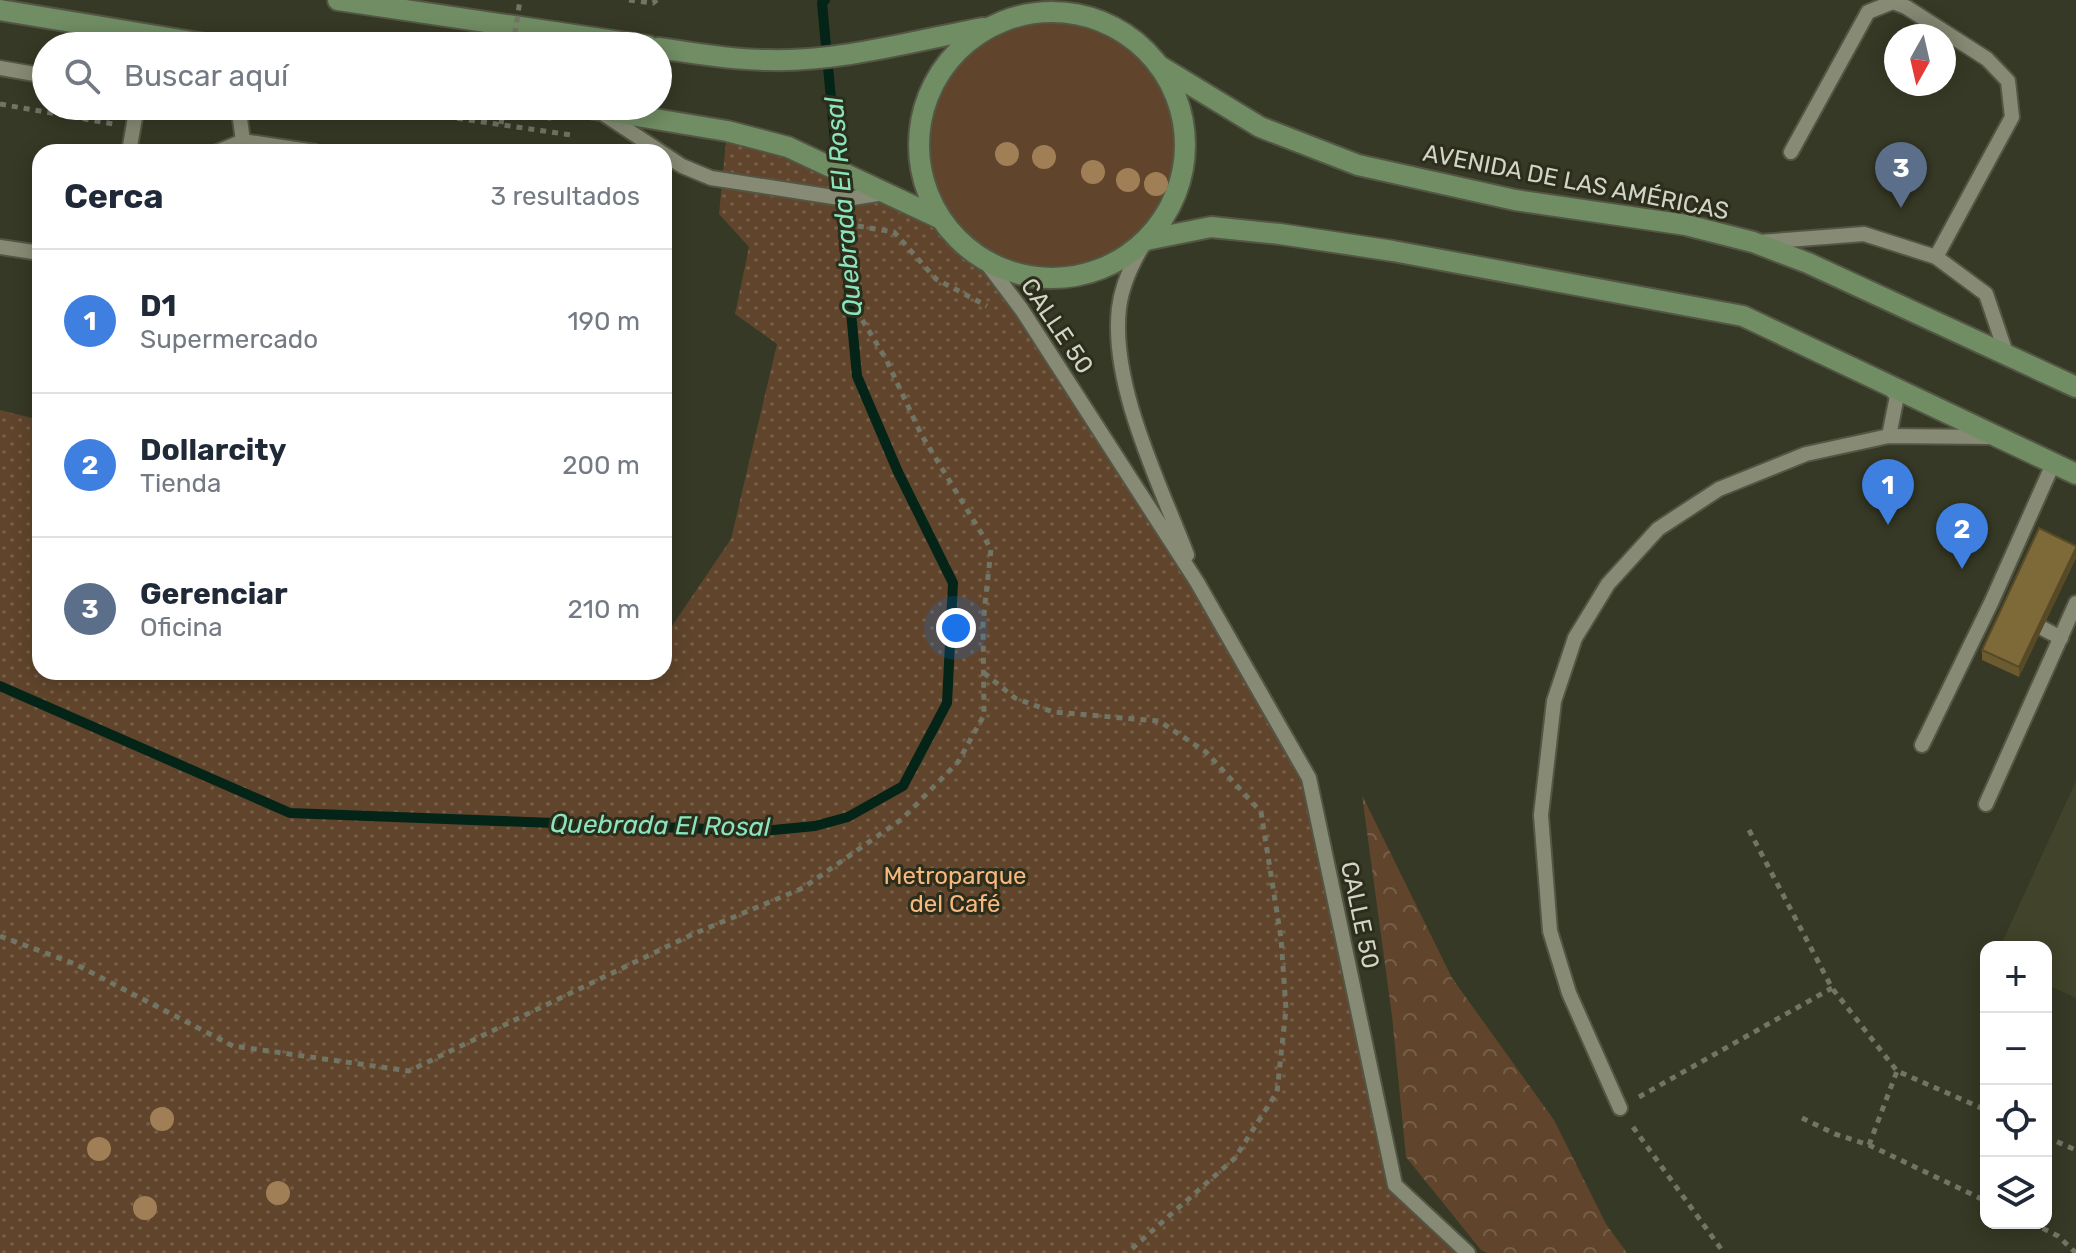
<!DOCTYPE html>
<html lang="es">
<meta charset="utf-8">
<style>
body{margin:0;font-family:Rubik,sans-serif;background:#f2f2f3;color:#1f2937}
.controls{position:absolute;right:24px;bottom:24px;display:grid;overflow:hidden;border-radius:16px;box-shadow:0 4px 20px #0003}
.controls button{width:72px;height:72px;display:grid;place-items:center;padding:0;border:0;border-bottom:2px solid #e0e1e3;background:#fff;color:#1f2937;font:40px sans-serif}
.compass{position:absolute;left:1884px;top:24px;width:72px;height:72px;border-radius:50%;background:#fff;box-shadow:0 4px 20px #0003;rotate:188deg}
.you{position:absolute;left:956px;top:628px;width:28px;height:28px;margin:-20px;border:6px solid #fff;border-radius:50%;background:#1a73e8;box-shadow:0 0 0 12px #1a73e833}
.badge{display:grid;place-items:center;width:52px;height:52px;border-radius:50%;background:#81577a;color:#fff;font-size:26px;font-weight:700}
.pin{position:absolute;translate:-50% -66px;filter:drop-shadow(0 2px 4px #0008)}
.pin::after{content:'';position:absolute;top:42px;width:28px;height:24px;background:inherit;clip-path:polygon(0 0,100% 0,50% 100%)}
.list{margin:0;padding:0;list-style:none}
h2{display:flex;justify-content:space-between;align-items:center;height:104px;margin:0;padding:0 32px;font-size:34px}
h2 small{font-size:26px;font-weight:400;color:#747a83}
.list li{display:grid;grid-template-columns:52px 1fr auto;gap:24px;align-items:center;box-sizing:border-box;height:144px;padding:0 32px;border-top:2px solid #e0e1e3}
.list b{display:block;font-size:30px;white-space:nowrap}
.list p{margin:0;font-size:26px;white-space:nowrap;color:#747a83}
.list em{font-size:26px;font-style:normal;color:#747a83}
.icon{flex:none;width:44px;height:44px;fill:none;stroke:currentColor;stroke-width:2;stroke-linecap:round;stroke-linejoin:round}
.map{position:relative;flex:none;width:2076px;height:1253px;overflow:hidden}
.search{position:absolute;background:#fff;box-shadow:0 4px 20px #0003;left:32px;top:32px;width:640px;height:88px;display:flex;align-items:center;gap:20px;box-sizing:border-box;padding:0 28px;border-radius:44px;color:#747a83;font-size:30px}
.panel{position:absolute;background:#fff;box-shadow:0 4px 20px #0003;left:32px;top:144px;width:640px;height:536px;border-radius:24px}
.map>svg:first-child{display:block}
</style>
<div class="map">
<svg width="2076" height="1253" viewBox="0 0 2076 1253">
<defs>
<pattern id="forest-crowns" width="20" height="18" patternUnits="userSpaceOnUse" patternTransform="scale(2)"><rect width="20" height="18" fill="#60452c"/><path d="M2 6a3 3 0 1 1 6 0M12 15a3 3 0 1 1 6 0" fill="none" stroke="#765f49"/></pattern>
<pattern id="park-dots" width="8" height="8" patternUnits="userSpaceOnUse" patternTransform="scale(2)"><rect width="8" height="8" fill="#60452c"/><path d="M2 2h.1M6 6h.1" fill="none" stroke="#765f49" stroke-width="1.8" stroke-linecap="round"/></pattern>
</defs>
<rect width="100%" height="100%" fill="#363925"/>
<path fill="#41442a" d="M2076,781V998L2046,984V947H2000Z"/>
<circle fill="#60452c" cx="1052" cy="145" r="133"/>
<path fill="url(#forest-crowns)" d="M1362,795L1452,978L1554,1120L1606,1224L1627,1253H1487L1481,1250L1406,1157L1392,1016Z"/>
<path fill="url(#park-dots)" d="M727,131L941,219L960,241L983,258L1022,310L1309,778L1395,1185L1468,1253H0V410L40,420V672H664V630L670,629L731,539L777,344L735,314L749,247L719,214Z"/>
<g fill="none" stroke-linecap="round" stroke-linejoin="round">
<path stroke="#042418" stroke-width="10" d="M0,686L290,813L763,831L815,826L848,817L903,786L947,703L953,583L898,472L857,376L822,3L825,0"/>
<g stroke="#545645" stroke-width="18">
<g id="minor">
<path d="M101,27L112,46"/>
<path d="M0,68L46,76"/>
<path d="M602,113L661,152"/>
<path d="M243,141L315,152"/>
<path d="M129,152L137,106"/>
<path d="M217,152L243,141L240,119L242,106"/>
<path d="M1791,152L1868,12L1893,2L1906,7L1987,59L2008,81L2012,117L1936,257"/>
<path d="M664,154L682,166L711,178L846,199L884,193"/>
<path d="M1146,240C1133,261 1122,283 1119,308C1110,385 1160,484 1187,555"/>
<path d="M1760,242L1864,234L1936,257L1986,294L2007,356"/>
<path d="M0,247L40,253"/>
<path d="M983,258L1022,310L1197,582L1309,778L1395,1185L1468,1253"/>
<path d="M1887,385L1897,396L1889,436"/>
<path d="M2042,628L2061,638"/>
<path d="M1922,745L1991,603L2053,464"/>
<path d="M1986,804L2076,603"/>
<path d="M1620,1108L1569,993L1550,931L1541,815L1554,701L1575,638L1608,584L1658,529L1719,489L1806,454L1889,436L1991,437"/>
</g>
</g>
<g stroke="#545645" stroke-width="24">
<g id="major">
<path d="M338,0L648,46"/>
<path d="M0,10L217,46"/>
<circle cx="1052" cy="145" r="133"/>
<path d="M658,48C695,53 731,60 769,60C840,62 913,41 983,28"/>
<path d="M1158,65L1260,127L1358,165L1515,200L1686,225L1753,242L1808,263L2076,387"/>
<path d="M577,106L727,131L788,147L941,219"/>
<path d="M1146,240L1211,227L1280,234L1393,251L1743,316L2076,474"/>
</g>
</g>
<g stroke="#727564" stroke-width="5" stroke-dasharray="6 6" stroke-linecap="butt">
<path d="M629,0L653,3L657,0"/>
<path d="M0,104L113,124"/>
<path d="M374,106L571,135"/>
<path d="M474,106L556,119"/>
<path d="M846,224L894,232L936,279L987,306"/>
<path d="M984,673L1015,698L1053,712L1159,721L1206,752L1261,812L1281,938L1286,1009L1277,1092L1235,1158L1127,1253"/>
<path d="M1749,830L1832,988L1897,1071L1986,1110"/>
<path d="M0,936L75,964L233,1046L409,1071L691,935L803,888L902,819L958,762L984,715L983,623L991,549L921,434L886,359L850,300"/>
<path d="M1639,1097L1832,988"/>
<path d="M1802,1118L1835,1134L1869,1145L1986,1201"/>
<path d="M1633,1127L1724,1253"/>
<path d="M2046,1137L2076,1150"/>
<path d="M1869,1145L1897,1071"/>
<path d="M2032,1223L2058,1236L2076,1253"/>
</g>
<use href="#minor" stroke="#878b75" stroke-width="14"/>
<use href="#major" stroke="#708d63" stroke-width="20"/>
<g stroke="#727564" stroke-width="5" stroke-dasharray="6 6" stroke-linecap="butt">
<path d="M513,46L520,0"/>
<path d="M501,124L504,106"/>
</g>
</g>
<g fill="#a07f56">
<circle cx="1007" cy="154" r="12"/>
<circle cx="1044" cy="157" r="12"/>
<circle cx="1093" cy="172" r="12"/>
<circle cx="1128" cy="180" r="12"/>
<circle cx="1156" cy="184" r="12"/>
<circle cx="162" cy="1119" r="12"/>
<circle cx="99" cy="1149" r="12"/>
<circle cx="278" cy="1193" r="12"/>
<circle cx="145" cy="1208" r="12"/>
</g>
<path fill="#6c5b30" d="M2076,546V558L2019,677L1982,660V650Z"/>
<path fill="#584a27" d="M2076,548V558L2019,677V667Z"/>
<path fill="#7e6a38" stroke="#584a27" stroke-width="2" d="M2039,528L2076,546V548L2019,667L1982,650Z"/>
<g text-anchor="middle" stroke-width="6" stroke-linejoin="round" paint-order="stroke">
<g font-size="24" fill="#d2d4c8" stroke="#2c2e1b">
<text transform="translate(1576 182) rotate(11)" y="8">AVENIDA DE LAS AMÉRICAS</text>
<text transform="translate(1057 326) rotate(56)" y="8">CALLE 50</text>
<text transform="translate(1360 915) rotate(78)" y="8">CALLE 50</text>
</g>
<g font-size="24" fill="#f7b87f" stroke="#2c2e1b">
<text x="955" y="884">Metroparque<tspan x="955" dy="28">del Café</tspan></text>
</g>
<g font-size="26" font-style="italic" fill="#8ae5bf" stroke="#2c2e1b">
<text transform="translate(843 207) rotate(-95)" y="9">Quebrada El Rosal</text>
<text transform="translate(660 825) rotate(1)" y="9">Quebrada El Rosal</text>
</g>
</g>
</svg>
<div class="controls">
<button>+</button>
<button>−</button>
<button><svg class="icon" aria-label="locate" viewBox="0 0 24 24"><circle cx="12" cy="12" r="6"/><path d="M12 2v4M12 18v4M2 12h4M18 12h4"/></svg></button>
<button><svg class="icon" aria-label="layers" viewBox="0 0 24 24"><path d="M12 4l9 5-9 5-9-5zM3 14l9 5 9-5"/></svg></button>
</div>
<svg class="compass" viewBox="-18 -18 36 36"><path d="M0-13l5 13h-10z" fill="#e53935"/><path d="M0 13l5-13h-10z" fill="#747a83"/></svg>
<div class="you"></div>
<div class="pin badge" style="left:1888px;top:525px;background:#3f7fe0">1</div>
<div class="pin badge" style="left:1962px;top:569px;background:#3f7fe0">2</div>
<div class="pin badge" style="left:1901px;top:208px;background:#5c6f8a">3</div>
<div class="search"><svg class="icon" aria-label="search" viewBox="0 0 24 24"><circle cx="10" cy="10" r="6"/><path d="M15 15l6 6"/></svg>Buscar aquí</div>
<section class="panel">
<h2>Cerca<small>3 resultados</small></h2>
<ul class="list">
<li><span class="badge" style="background:#3f7fe0">1</span><div><b>D1</b><p>Supermercado</p></div><em>190 m</em></li>
<li><span class="badge" style="background:#3f7fe0">2</span><div><b>Dollarcity</b><p>Tienda</p></div><em>200 m</em></li>
<li><span class="badge" style="background:#5c6f8a">3</span><div><b>Gerenciar</b><p>Oficina</p></div><em>210 m</em></li>
</ul>
</section>
</div>
